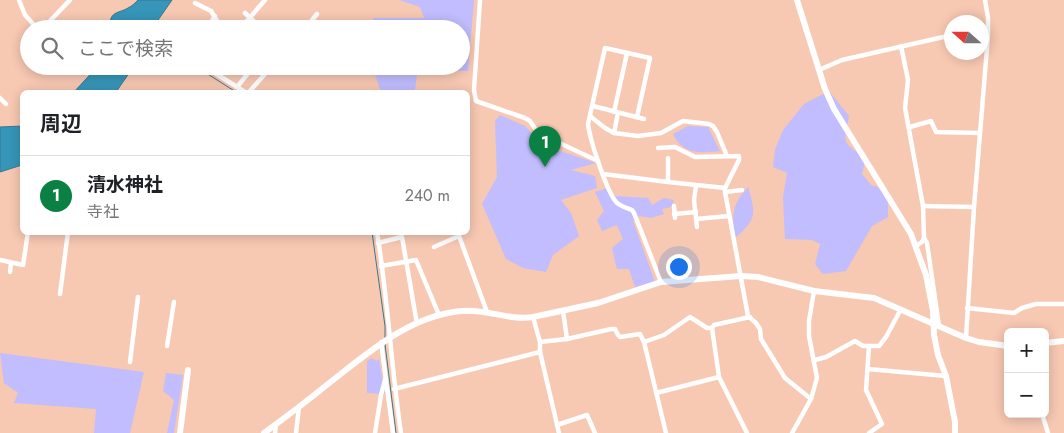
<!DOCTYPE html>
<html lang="ja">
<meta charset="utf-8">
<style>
body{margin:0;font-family:Jost,"Noto Sans JP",sans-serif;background:#f2f2f2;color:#202124}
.controls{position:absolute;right:15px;bottom:15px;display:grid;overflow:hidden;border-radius:8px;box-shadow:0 2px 12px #0003}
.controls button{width:45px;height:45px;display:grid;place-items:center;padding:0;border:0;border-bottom:1px solid #e0e0e0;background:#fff;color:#202124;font:25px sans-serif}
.compass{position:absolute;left:944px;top:15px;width:45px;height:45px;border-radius:50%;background:#fff;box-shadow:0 2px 12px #0003;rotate:291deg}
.you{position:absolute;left:678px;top:266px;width:18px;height:18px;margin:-12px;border:4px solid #fff;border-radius:50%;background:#1a73e8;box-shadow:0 0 0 8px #1a73e833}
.badge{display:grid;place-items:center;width:32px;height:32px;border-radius:50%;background:#0b8043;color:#fff;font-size:16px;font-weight:700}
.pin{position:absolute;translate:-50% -41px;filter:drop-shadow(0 1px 2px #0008)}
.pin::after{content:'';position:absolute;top:26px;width:18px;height:15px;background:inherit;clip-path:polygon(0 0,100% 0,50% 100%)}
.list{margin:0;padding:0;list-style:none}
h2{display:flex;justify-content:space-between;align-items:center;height:65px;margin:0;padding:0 20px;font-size:21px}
h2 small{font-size:16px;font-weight:400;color:#757577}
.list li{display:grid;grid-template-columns:32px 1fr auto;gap:15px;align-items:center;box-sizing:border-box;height:80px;padding:0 20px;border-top:1px solid #e0e0e0}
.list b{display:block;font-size:19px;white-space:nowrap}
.list p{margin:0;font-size:16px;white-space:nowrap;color:#757577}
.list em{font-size:16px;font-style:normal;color:#757577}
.icon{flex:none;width:28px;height:28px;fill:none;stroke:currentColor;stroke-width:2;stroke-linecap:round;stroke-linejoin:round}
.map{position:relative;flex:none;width:1064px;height:433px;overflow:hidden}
.search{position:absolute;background:#fff;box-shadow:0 2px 12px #0003;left:20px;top:20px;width:450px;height:55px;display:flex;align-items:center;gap:12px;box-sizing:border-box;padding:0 18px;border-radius:28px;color:#757577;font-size:19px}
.panel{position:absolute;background:#fff;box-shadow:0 2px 12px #0003;left:20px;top:90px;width:450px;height:145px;border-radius:8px}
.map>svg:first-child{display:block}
</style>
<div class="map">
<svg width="1064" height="433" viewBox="0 0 1064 433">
<rect width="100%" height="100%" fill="#f7c8b2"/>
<g fill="#c1bdfe">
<path d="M399,0H474L468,71H429L425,66H461V29H367L374,18H424L420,7Z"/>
<path d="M372,66H418L415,90L407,92H381Z"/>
<path d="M829,91L849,116C844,144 841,143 866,157L862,174L871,185L888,190V217L872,226L846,271L823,274L815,264L820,244L812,240L785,239L783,197L787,173L773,167L775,150L783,130L804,104Z"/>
<path d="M500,115L525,126L543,145L596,163L571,170L595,176L597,188L561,200L571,213L579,236L553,255L546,272L523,268L506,259L482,204L497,177L495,121Z"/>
<path d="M688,126L708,127L720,151C700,153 683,155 673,134Z"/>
<path d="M748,187C756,214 757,219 735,238C732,214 731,206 748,187Z"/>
<path d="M607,188L615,196L648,198L652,205L664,198L674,200L671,207L662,209L664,214L651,218L639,216L633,221L655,282L635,287L629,269H617L612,248L623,239L617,225L602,231L597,220L604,211L595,192Z"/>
<path d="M0,353L144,372L130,433H94L96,409L14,403L18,393L4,383Z"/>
<path d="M372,358L376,361L379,359L385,394L367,393V361Z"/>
<path d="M166,373L183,375L174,433H167L174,400L163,391Z"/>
</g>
<g fill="#3695b8" stroke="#3b788e">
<path d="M138,0H172L156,23L155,29H120L124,21L110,23C111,11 120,13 128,8C132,6 135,3 138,0Z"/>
<path d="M98,66H134L116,92H74Z"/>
<path d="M22,126V165L0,172V127Z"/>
</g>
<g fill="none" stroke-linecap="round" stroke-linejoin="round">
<g stroke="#3b788e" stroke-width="1">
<path d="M195,66L236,92"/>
<path d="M372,232L385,326V338"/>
<path d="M385,344L396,433"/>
</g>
<g stroke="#fff" stroke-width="4.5">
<path d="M19,0L25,15L35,26L41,27L47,24L70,0"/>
<path d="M480,0L474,90L476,101L525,118L530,121L538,133L598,161"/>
<path d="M195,3L211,11L222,29"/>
<path d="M245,13L262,29"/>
<path d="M207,29L215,16"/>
<path d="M240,29L265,0"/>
<path d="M305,29L317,14"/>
<path d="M901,46L908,80L905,108L923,206L924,238L927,243L939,326"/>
<path d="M204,66L245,92"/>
<path d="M240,66L249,72"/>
<path d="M819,70L842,60L952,35"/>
<path d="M237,87L254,66"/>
<path d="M249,92L272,66"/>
<path d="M0,98L6,104"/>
<path d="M593,106L644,119"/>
<path d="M614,112L627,53"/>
<path d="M590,116L605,128L614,133L638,136L661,133L683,121L709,124L713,126L717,132L727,156"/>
<path d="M637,117L650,58L605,48L588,124C590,140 607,193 617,203C622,207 627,208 632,210L634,213L661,282"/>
<path d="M910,127L931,121L936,132L980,133"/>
<path d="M614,133L618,113"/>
<path d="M658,148L675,147L695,157L739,156V160L725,188V192L748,316L756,323L760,329L761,339L785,378L811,399"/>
<path d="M668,158V182"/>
<path d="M603,174L668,182L725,188"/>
<path d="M696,186L694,200L697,227"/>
<path d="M725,192L742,190"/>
<path d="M674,206L675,218"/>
<path d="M923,206L974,207"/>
<path d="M674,214L696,212"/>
<path d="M696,219L729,216"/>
<path d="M377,232C388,299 391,366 401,433"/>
<path d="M378,243L402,237L417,324"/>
<path d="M916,246L922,242L924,238"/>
<path d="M434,247L459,236L487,312"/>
<path d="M0,260L23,265L28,232"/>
<path d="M381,266L416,260L439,315"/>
<path d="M10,272L11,263"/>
<path d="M60,294L68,232"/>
<path d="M967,308L1014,313L1022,308L1036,304H1064"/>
<path d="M563,311L567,339"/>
<path d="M533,317L540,342V352L559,433"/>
<path d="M966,338L974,207L988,36V18L985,0"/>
<path d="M381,342L393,433"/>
<path d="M540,342L567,339L611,329H615L618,335L620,337L640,334L644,342L666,433"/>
<path d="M644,342L664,335L690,317L707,328H712"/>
<path d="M167,346L174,302"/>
<path d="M815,360L826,357L855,341L863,346H879L886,337L901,309"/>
<path d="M130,362L138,297"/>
<path d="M868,369L946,376"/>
<path d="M719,377L747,433"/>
<path d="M394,389L540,352"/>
<path d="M656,393L719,377L712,328L714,325L750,317"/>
<path d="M1042,414L1048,433"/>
<path d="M557,425L587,415L595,433"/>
<path d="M275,433L276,425"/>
<path d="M296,433L299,407"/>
<path d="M375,433L381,395L385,380"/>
<path d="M792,433L811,399L817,378L809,336V321L814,291"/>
<path d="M869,433L882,424L866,390L869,346"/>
</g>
<g stroke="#fff" stroke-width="6">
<path d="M797,0L825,89L834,109L911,234L926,275L933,311L934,335L938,355L946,376L955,422V433"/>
<path d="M1045,343L1064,341"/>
<path d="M180,433L188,370"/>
<path d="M264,433C286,417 307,401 328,384C368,353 409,316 461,311C485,308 509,321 533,317L598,303L661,282L741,276L758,277L814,291L874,298L966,338L979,342L1008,346"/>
</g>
</g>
</svg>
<div class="controls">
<button>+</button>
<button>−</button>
</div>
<svg class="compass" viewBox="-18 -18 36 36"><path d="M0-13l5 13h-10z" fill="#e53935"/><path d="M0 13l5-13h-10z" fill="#757577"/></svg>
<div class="you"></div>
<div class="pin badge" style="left:545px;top:167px">1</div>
<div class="search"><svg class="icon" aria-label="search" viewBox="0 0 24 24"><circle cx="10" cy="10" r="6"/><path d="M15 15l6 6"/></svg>ここで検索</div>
<section class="panel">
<h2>周辺<small></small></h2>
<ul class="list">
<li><span class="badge">1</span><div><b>清水神社</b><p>寺社</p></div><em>240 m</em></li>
</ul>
</section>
</div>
